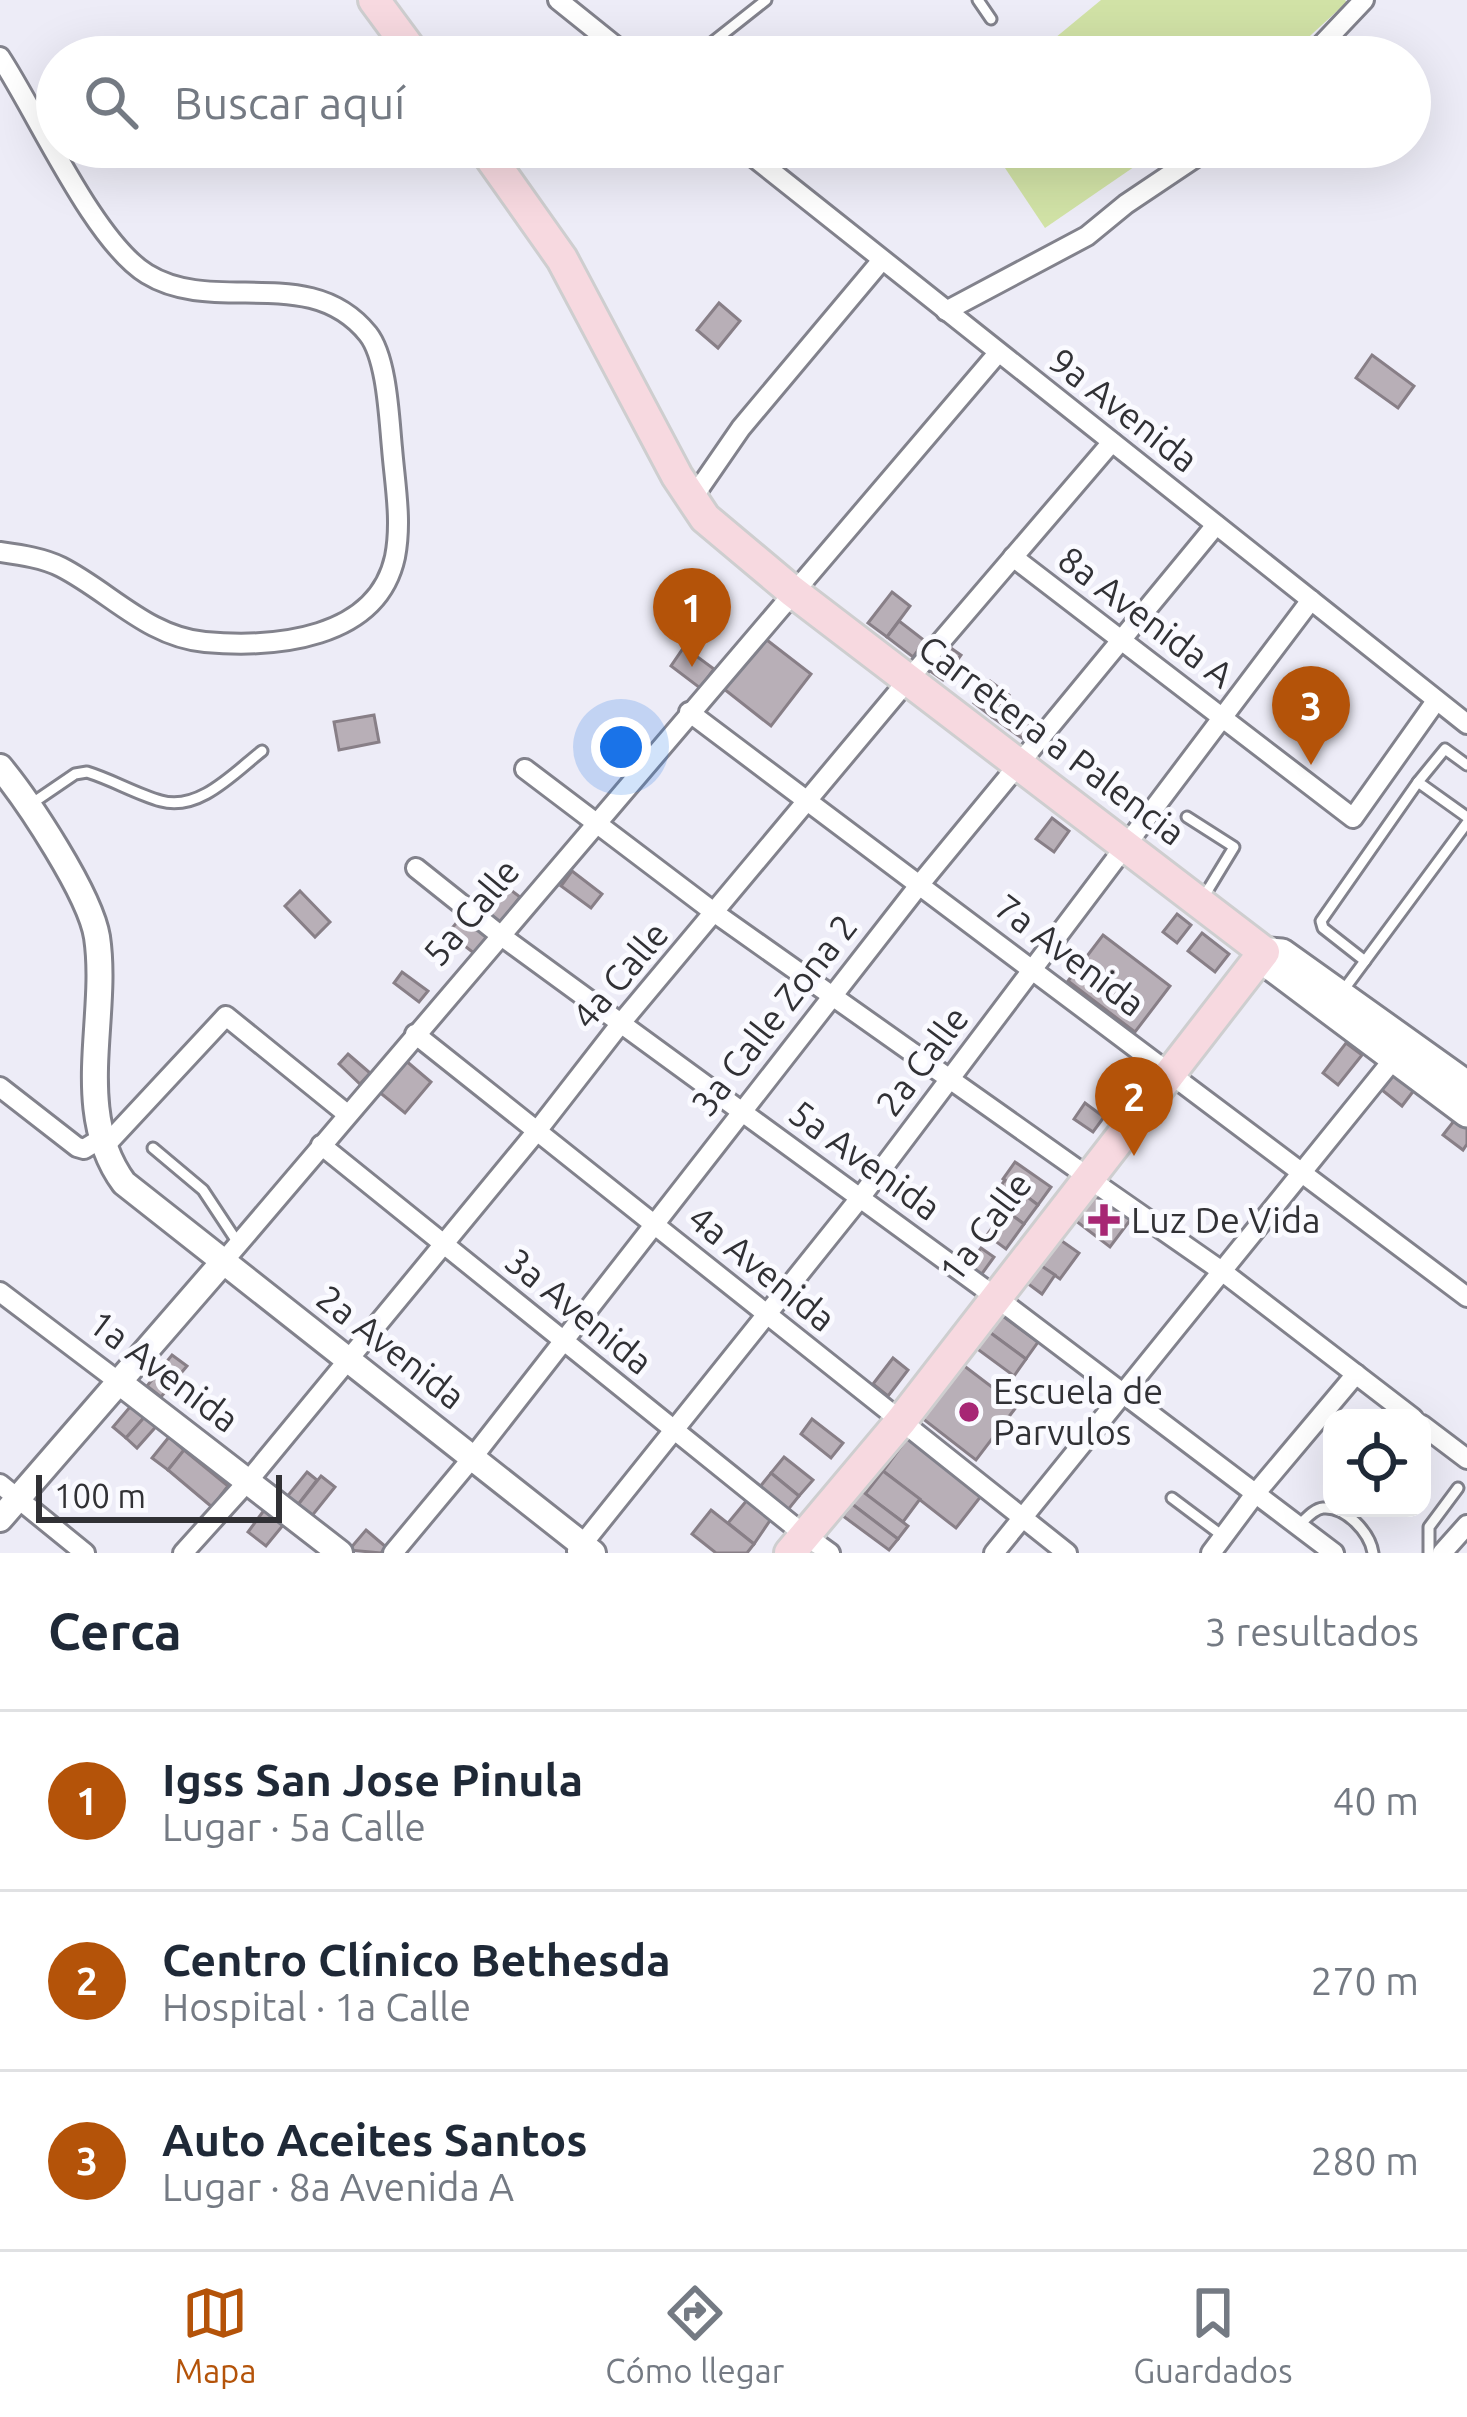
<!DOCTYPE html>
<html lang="es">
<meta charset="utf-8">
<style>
body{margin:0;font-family:Ubuntu,sans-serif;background:#f6f6f7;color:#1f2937}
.controls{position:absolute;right:36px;bottom:36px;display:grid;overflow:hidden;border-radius:24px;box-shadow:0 12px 48px #0002}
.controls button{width:108px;height:108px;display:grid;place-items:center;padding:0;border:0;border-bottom:3px solid #e0e1e3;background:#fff;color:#1f2937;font:60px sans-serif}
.scale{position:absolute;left:36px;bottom:30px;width:246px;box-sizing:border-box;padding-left:12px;border:6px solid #313135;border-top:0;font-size:33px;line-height:42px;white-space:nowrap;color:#313135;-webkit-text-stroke:9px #fafaff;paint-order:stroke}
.you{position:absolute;left:621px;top:747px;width:42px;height:42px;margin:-30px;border:9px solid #fff;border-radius:50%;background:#1a73e8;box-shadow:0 0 0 18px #1a73e833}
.badge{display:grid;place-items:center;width:78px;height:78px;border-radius:50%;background:#b45309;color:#fff;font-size:39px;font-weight:700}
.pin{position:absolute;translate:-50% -99px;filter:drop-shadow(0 3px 6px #0008)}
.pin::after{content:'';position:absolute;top:63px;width:42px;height:36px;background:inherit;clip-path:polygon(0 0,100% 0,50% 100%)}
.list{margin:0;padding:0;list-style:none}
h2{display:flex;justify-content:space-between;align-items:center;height:156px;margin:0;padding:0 48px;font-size:51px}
h2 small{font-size:39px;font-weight:400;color:#747a83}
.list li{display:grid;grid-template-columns:78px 1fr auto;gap:36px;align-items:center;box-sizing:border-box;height:180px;padding:0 48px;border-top:3px solid #e0e1e3}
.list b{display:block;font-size:45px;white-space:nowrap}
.list p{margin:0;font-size:39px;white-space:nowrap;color:#747a83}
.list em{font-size:39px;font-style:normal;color:#747a83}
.icon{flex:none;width:66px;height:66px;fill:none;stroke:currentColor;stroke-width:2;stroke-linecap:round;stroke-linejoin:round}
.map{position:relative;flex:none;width:1467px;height:1553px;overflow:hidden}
.search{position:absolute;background:#fff;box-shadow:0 12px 48px #0002;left:36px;right:36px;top:36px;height:132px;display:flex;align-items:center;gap:30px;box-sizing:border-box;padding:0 42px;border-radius:66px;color:#747a83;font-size:45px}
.sheet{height:696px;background:#fff}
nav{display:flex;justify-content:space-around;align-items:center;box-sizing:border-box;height:168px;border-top:3px solid #e0e1e3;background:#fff;font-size:33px;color:#747a83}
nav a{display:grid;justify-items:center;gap:6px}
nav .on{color:#b45309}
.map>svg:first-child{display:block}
</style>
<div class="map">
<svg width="1467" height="1553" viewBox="0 0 1467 1553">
<rect width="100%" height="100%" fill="#edecf7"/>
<g fill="#d1e2a6">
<path d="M1101,0H1345L1347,2L1287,57H1032Z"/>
<path d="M991,147H1163L1045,228Z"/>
</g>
<g fill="#b8afb7" stroke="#887f87" stroke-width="3">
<path d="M719,303L740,321L718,348L697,330Z"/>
<path d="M1372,355L1414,386L1398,408L1356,378Z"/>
<path d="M892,592L910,606L887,637L868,623Z"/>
<path d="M899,621L925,641L913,657L887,637Z"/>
<path d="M763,637L811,674L771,726L724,689Z"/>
<path d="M948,646L961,655L943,680L930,671Z"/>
<path d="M684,647L714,669L700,688L671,666Z"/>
<path d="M990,681L1009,695L992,717L974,703Z"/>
<path d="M1003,702L1037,726L1026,741L992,717Z"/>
<path d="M374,715L379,742L339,750L334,722Z"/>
<path d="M1052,818L1069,831L1054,852L1036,839Z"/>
<path d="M572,871L602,894L591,908L561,886Z"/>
<path d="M507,887L520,897L500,923L486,912Z"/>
<path d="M300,891L330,922L315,937L285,906Z"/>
<path d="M1177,914L1191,925L1177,943L1163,932Z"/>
<path d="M462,916L488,937L475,954L448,933Z"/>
<path d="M1202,933L1229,954L1215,972L1188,951Z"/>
<path d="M1103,935L1170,986L1135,1032L1068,981Z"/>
<path d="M402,972L428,991L419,1002L394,983Z"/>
<path d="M1346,1043L1362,1055L1338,1085L1323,1073Z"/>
<path d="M348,1054L370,1073L360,1084L339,1064Z"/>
<path d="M405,1060L431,1082L405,1113L378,1091Z"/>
<path d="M1395,1073L1415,1089L1402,1106L1382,1090Z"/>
<path d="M1085,1103L1104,1117L1093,1132L1074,1119Z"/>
<path d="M1457,1117L1467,1124V1144L1463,1150L1443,1135Z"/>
<path d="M1015,1162L1051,1187L1038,1205L1003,1179Z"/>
<path d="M1005,1180L1038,1205L1024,1224L991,1200Z"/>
<path d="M1097,1193L1131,1219L1110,1247L1076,1221Z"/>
<path d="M1005,1210L1024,1224L1006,1249L987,1235Z"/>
<path d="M1059,1239L1079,1253L1060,1279L1040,1265Z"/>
<path d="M981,1248L994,1257L981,1275L968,1265Z"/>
<path d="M1040,1265L1055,1275L1042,1294L1027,1283Z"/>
<path d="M1000,1314L1038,1342L1026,1359L988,1331Z"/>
<path d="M988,1331L1026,1359L1014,1376L976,1348Z"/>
<path d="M172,1355L187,1366L161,1397L147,1386Z"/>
<path d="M893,1358L908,1370L888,1396L873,1384Z"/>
<path d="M963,1365L1017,1406L976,1460L922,1418Z"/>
<path d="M135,1401L149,1412L126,1438L113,1427Z"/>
<path d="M149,1412L160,1422L137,1448L126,1438Z"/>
<path d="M812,1419L843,1443L831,1458L801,1434Z"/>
<path d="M911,1433L985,1491L956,1528L883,1471Z"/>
<path d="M169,1437L184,1450L168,1470L152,1458Z"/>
<path d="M184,1450L228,1486L212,1507L168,1470Z"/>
<path d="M784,1457L813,1480L799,1496L771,1473Z"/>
<path d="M883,1471L920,1499L903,1522L865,1494Z"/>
<path d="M307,1472L317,1480L297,1506L286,1498Z"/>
<path d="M771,1473L799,1496L787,1511L759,1488Z"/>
<path d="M321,1476L335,1487L311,1517L297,1506Z"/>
<path d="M862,1491L908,1526L898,1539L852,1504Z"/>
<path d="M748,1499L771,1519L754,1544L728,1523Z"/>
<path d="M852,1504L898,1539L889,1550L843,1516Z"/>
<path d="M265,1509L284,1524L266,1546L248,1532Z"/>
<path d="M711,1510L754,1544L747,1553H716L692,1534Z"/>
<path d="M366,1530L386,1547L381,1553L349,1550Z"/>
</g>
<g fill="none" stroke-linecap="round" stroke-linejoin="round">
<g stroke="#82828c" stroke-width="15">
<g id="service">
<path d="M978,0L991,19"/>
<path d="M694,57L766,0"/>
<path d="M1467,765L1445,749L1418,782L1467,817"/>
<path d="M31,804L75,774L87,772C113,780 136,794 161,801C199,812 235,772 262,751"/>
<path d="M1187,817L1234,847L1203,898"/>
<path d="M1365,961L1323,928L1321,921L1418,782"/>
<path d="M1342,992L1467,823"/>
<path d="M153,1148L203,1190L238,1243"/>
<path d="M1172,1498L1224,1537"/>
<path d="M1298,1526C1305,1520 1313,1509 1323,1508C1346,1506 1370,1533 1373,1553"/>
<path d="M1429,1553V1527L1458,1488"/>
</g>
</g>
<g stroke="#82828c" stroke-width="24">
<g id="minor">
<path d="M558,0L629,57"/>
<path d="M0,57C37,113 94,242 147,274C215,316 310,262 368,334C387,358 389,418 392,448C395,485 402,521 395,557C377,640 274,648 205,642C148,637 110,592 61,567C43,558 21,555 0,552"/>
<path d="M1310,57L1364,0"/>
<path d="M741,147L1467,724"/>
<path d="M946,311L1087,236L1126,204L1211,147"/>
<path d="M692,499L741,428L882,260"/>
<path d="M1013,557L1353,818L1436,701"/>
<path d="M689,712L1467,1297"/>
<path d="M525,769L715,913L1077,1169"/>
<path d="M416,868L500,935L986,1290"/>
<path d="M415,1034L1067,1553"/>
<path d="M0,1087L77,1147L84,1149L102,1138"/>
<path d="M321,1145L796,1528"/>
<path d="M104,1147L226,1016L347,1114"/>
<path d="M1088,1178L1223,1272L1413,1418"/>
<path d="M223,1262L998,353"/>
<path d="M0,1292L119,1382"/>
<path d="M997,1298L1334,1553"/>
<path d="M1422,1425L1467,1459"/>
<path d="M0,1484L85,1553"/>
<path d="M805,1535L830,1553"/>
<path d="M577,1551L860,1198L1311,600"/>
<path d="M183,1553L249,1480L537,1131L621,1023L908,680L1112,442"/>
<path d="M393,1553L473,1457L920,884L1216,525"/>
<path d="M994,1553L1392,1061"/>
<path d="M1211,1553L1255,1494L1356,1374"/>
<path d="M1442,1553L1467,1525"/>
</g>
</g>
<g stroke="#82828c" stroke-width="30">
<g id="tertiary">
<path d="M0,767C28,801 90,894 97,937C109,1018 71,1111 124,1183L593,1553"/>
<path d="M119,1382L340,1553"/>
<path d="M0,1519L223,1262"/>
</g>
</g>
<g stroke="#82828c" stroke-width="33">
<g id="secondary">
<path d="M1264,952L1272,967L1467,1113"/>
<path d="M1268,952L1282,953L1467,1085"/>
</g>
</g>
<g stroke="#cececf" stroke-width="36">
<g id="primary">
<path d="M374,0L416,57"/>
<path d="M483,147L562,259L677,476L705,518L792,591L1264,952L901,1421L790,1553"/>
</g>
</g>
<use href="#service" stroke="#fff" stroke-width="9"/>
<use href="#minor" stroke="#fff" stroke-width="18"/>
<use href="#tertiary" stroke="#fff" stroke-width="24"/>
<use href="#secondary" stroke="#fff" stroke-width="27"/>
<use href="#primary" stroke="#f7d9e0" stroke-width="30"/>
</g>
<g fill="#a72674" stroke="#fafaff" stroke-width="4.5">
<path d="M1098 1202h12v12h12v12h-12v12h-12v-12h-12v-12h12z"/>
<circle cx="969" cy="1412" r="12"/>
</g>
<g text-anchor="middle" stroke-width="10" stroke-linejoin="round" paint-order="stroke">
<g font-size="36" fill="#313135" stroke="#fafaff">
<text transform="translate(1124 410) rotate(38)" y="13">9a Avenida</text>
<text transform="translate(1146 617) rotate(37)" y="13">8a Avenida A</text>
<text transform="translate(1052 740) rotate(37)" y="13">Carretera a Palencia</text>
<text transform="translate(471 912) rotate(-50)" y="13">5a Calle</text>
<text transform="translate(1070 955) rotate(37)" y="13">7a Avenida</text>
<text transform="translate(620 975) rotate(-50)" y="13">4a Calle</text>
<text transform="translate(774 1015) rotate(-52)" y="13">3a Calle Zona 2</text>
<text transform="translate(922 1061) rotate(-53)" y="13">2a Calle</text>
<text transform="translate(865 1160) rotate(36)" y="13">5a Avenida</text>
<text transform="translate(985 1227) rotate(-53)" y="13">1a Calle</text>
<text transform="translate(762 1268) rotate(39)" y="13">4a Avenida</text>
<text transform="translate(579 1311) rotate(39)" y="13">3a Avenida</text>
<text transform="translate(391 1347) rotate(38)" y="13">2a Avenida</text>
<text transform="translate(164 1371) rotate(37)" y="13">1a Avenida</text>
</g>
<g font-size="36" fill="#313135" stroke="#fafaff" text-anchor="start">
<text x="1131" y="1233">Luz De Vida</text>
<text x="993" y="1404">Escuela de<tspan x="993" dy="41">Parvulos</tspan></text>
</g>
</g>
</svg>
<div class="controls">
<button><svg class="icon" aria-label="locate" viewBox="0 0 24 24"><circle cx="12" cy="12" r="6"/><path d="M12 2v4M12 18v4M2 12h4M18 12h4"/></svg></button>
</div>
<div class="scale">100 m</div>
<div class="you"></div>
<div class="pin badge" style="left:692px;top:667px">1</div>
<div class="pin badge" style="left:1134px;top:1156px">2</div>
<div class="pin badge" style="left:1311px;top:765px">3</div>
<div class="search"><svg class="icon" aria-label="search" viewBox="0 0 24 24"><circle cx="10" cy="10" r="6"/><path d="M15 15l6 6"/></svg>Buscar aquí</div>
</div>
<section class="sheet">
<h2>Cerca<small>3 resultados</small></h2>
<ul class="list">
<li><span class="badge">1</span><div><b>Igss San Jose Pinula</b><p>Lugar · 5a Calle</p></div><em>40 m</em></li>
<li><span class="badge">2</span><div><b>Centro Clínico Bethesda</b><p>Hospital · 1a Calle</p></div><em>270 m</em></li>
<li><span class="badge">3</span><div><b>Auto Aceites Santos</b><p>Lugar · 8a Avenida A</p></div><em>280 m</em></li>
</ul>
</section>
<nav>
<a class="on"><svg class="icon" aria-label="map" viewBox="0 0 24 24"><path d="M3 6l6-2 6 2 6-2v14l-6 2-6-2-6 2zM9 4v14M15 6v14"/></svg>Mapa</a>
<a><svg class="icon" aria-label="directions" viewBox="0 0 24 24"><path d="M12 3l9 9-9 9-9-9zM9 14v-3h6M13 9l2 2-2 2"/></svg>Cómo llegar</a>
<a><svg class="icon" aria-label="saved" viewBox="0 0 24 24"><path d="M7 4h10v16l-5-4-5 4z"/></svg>Guardados</a>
</nav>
